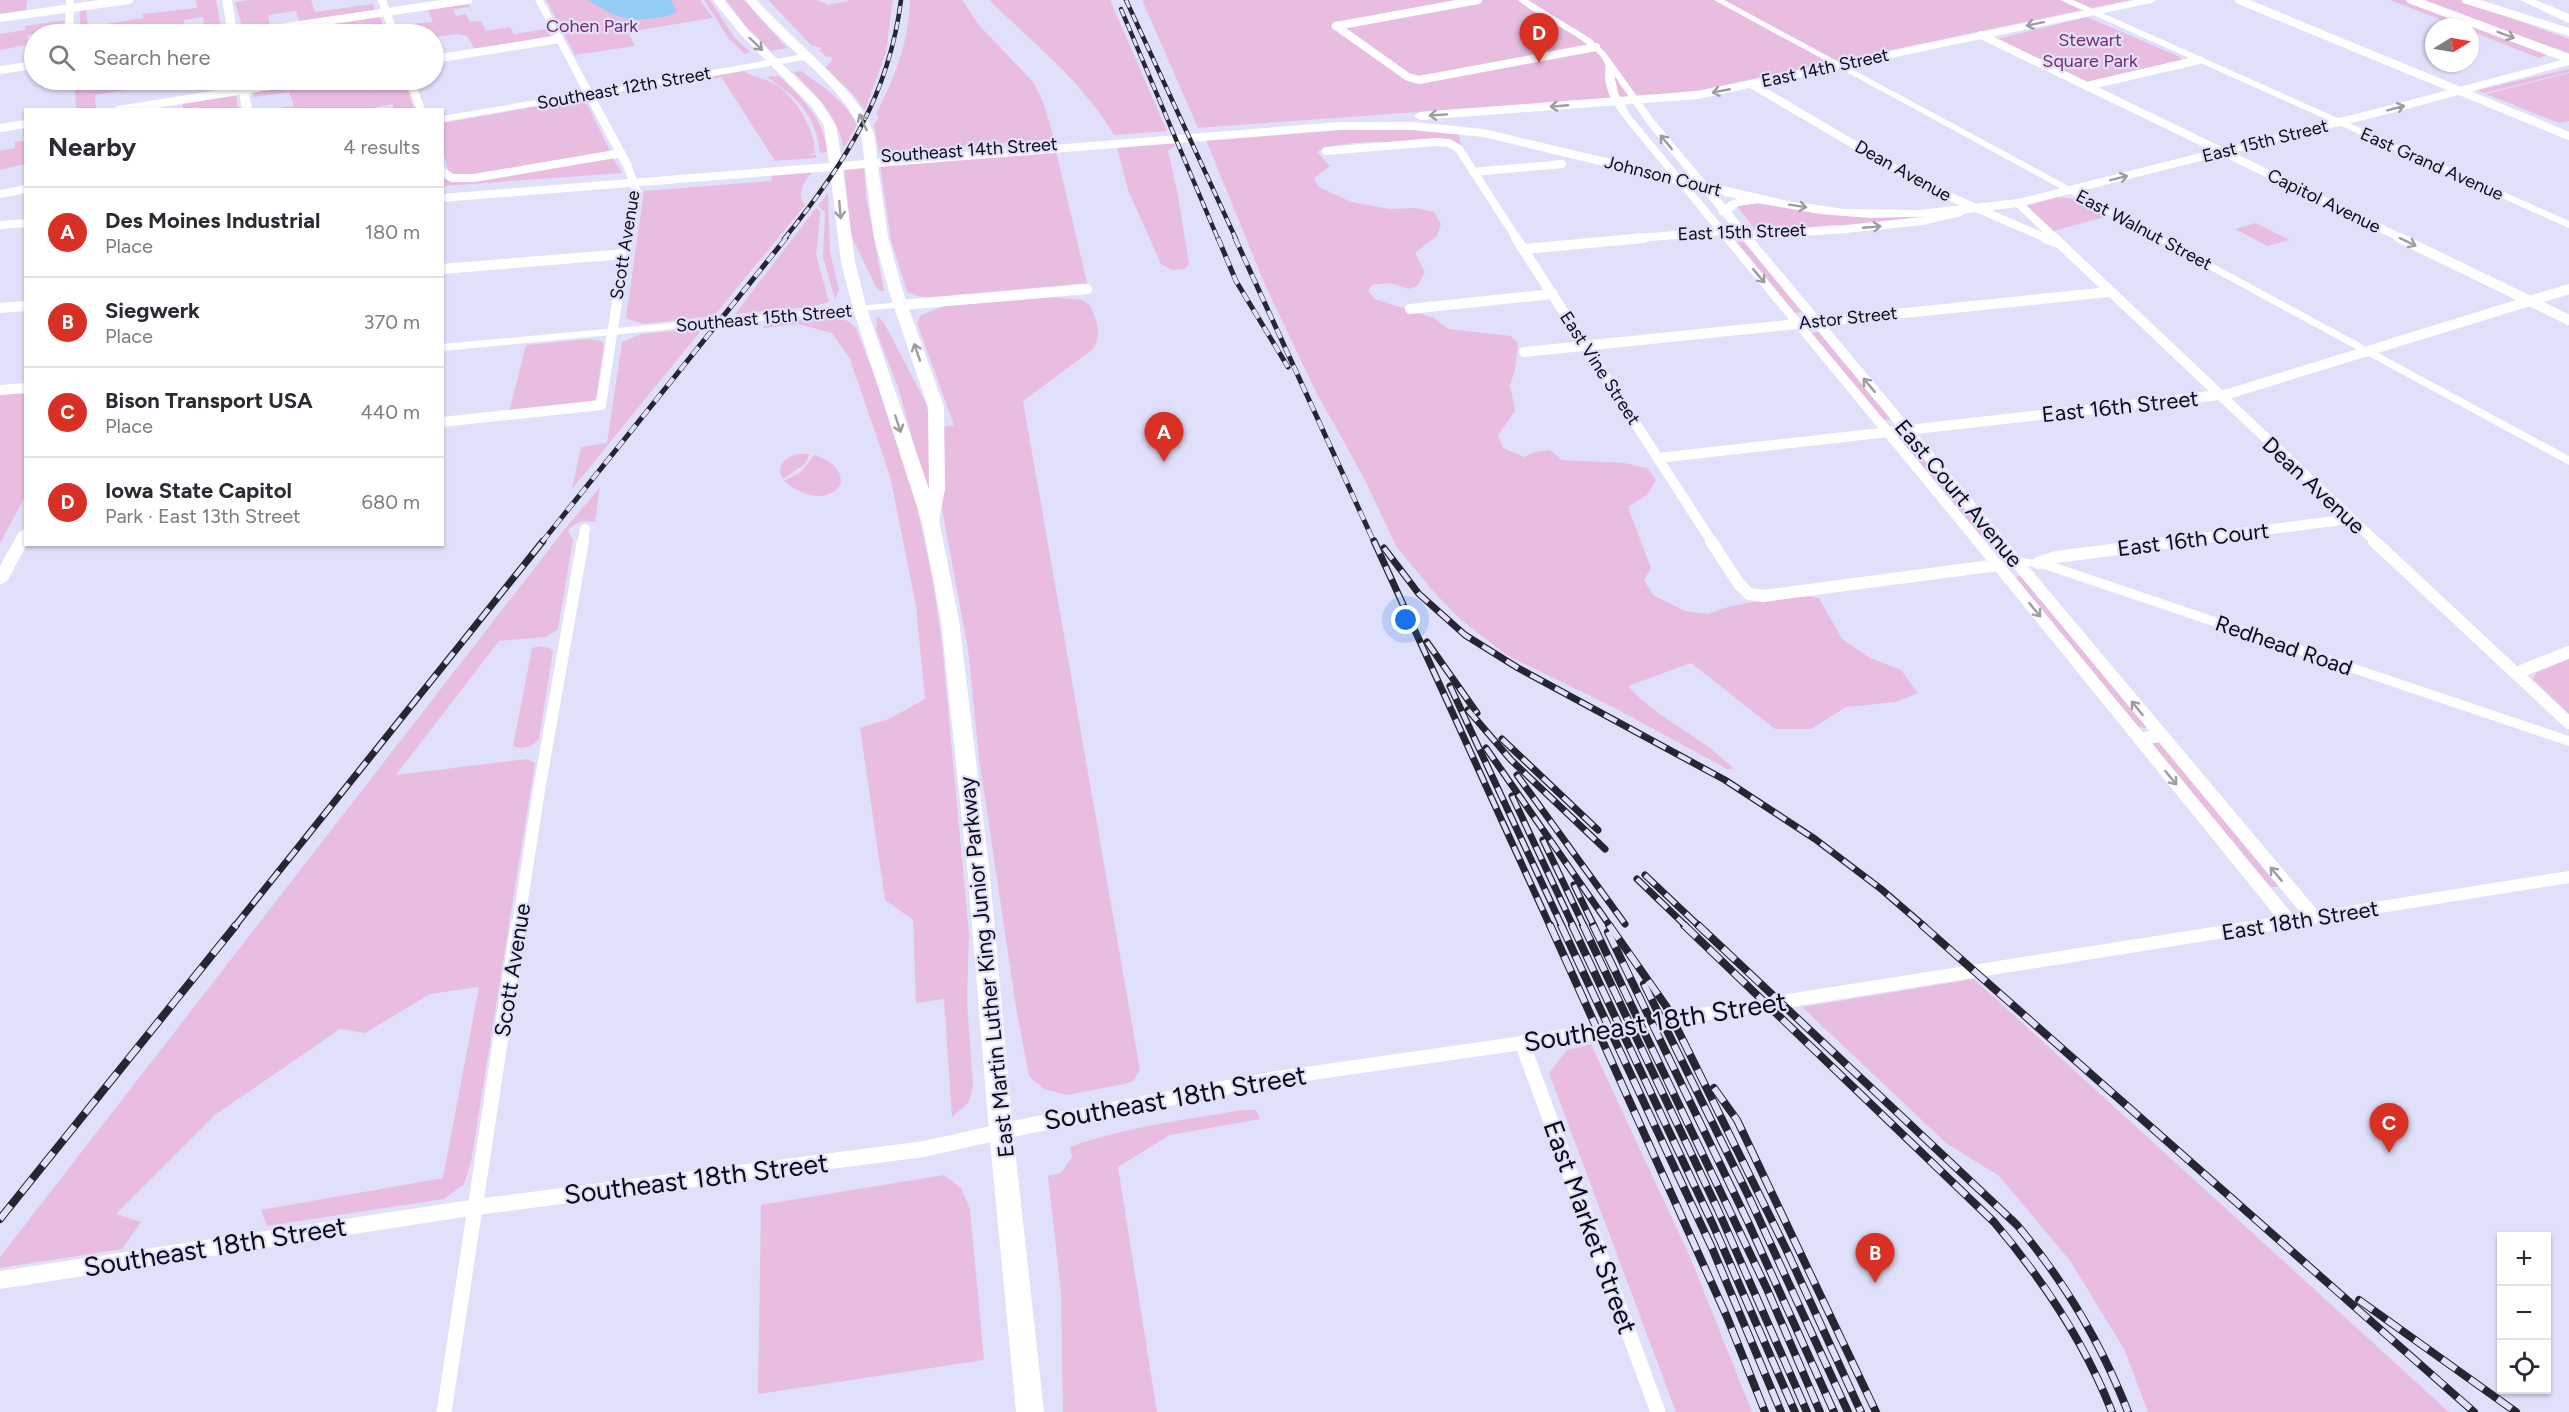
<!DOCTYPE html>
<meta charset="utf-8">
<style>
body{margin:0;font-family:Figtree,sans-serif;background:#f2f2f3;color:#2b2b33}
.controls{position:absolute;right:18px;bottom:18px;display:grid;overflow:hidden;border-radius:0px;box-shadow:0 2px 4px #0004}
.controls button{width:54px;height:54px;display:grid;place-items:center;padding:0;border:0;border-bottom:2px solid #e1e1e2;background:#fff;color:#2b2b33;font:30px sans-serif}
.compass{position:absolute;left:2425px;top:18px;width:54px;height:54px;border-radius:50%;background:#fff;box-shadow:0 2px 4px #0004;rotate:79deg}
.you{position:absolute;left:1406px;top:620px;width:21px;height:21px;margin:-15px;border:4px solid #fff;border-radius:50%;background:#1a73e8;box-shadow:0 0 0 9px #1a73e833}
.badge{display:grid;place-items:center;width:39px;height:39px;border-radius:50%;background:#d93025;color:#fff;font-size:20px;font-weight:700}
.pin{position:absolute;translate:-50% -50px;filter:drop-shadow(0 2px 3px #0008)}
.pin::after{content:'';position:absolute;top:32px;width:21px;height:18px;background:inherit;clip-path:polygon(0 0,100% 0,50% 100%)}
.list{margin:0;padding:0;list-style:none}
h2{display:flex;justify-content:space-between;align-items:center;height:78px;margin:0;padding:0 24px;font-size:26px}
h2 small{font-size:20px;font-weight:400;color:#7c7c81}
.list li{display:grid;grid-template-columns:39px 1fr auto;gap:18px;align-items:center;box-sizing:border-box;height:90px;padding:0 24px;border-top:2px solid #e1e1e2}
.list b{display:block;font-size:22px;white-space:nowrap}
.list p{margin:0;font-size:20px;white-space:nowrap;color:#7c7c81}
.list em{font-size:20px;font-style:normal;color:#7c7c81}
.icon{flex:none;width:33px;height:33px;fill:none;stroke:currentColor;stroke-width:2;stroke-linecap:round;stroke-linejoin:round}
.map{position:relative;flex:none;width:2569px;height:1412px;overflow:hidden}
.search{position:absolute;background:#fff;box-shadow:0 2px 4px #0004;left:24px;top:24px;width:420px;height:66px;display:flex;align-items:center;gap:15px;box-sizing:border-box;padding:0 21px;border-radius:33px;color:#7c7c81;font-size:22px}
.panel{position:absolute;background:#fff;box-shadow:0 2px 4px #0004;left:24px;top:108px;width:420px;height:438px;border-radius:0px}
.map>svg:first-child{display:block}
</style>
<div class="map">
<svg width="2569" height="1412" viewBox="0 0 2569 1412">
<rect width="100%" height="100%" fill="#e1e0fa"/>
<g fill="#e9bde0">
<path d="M0,0H29L27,1L26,12L0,15Z"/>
<path d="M196,0H216L222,32L206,34L203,17L184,20L185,28L143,34H80V10L86,8L88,27L143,18V14L197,8Z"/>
<path d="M249,0H311L315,12L373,4L375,11L299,22L296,11L268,15L270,26L243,30L235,2Z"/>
<path d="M546,0H700L713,18L628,32L635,46L575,55Z"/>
<path d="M704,0H710L734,37L750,52L745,54L729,39Z"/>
<path d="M726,0H744L787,48L771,51L745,25Z"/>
<path d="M768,0H817L829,5L851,0H893L886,52L865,110L851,92L825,68L831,62L832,57H827L819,50L822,48L811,45Z"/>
<path d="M910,0H962L979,25L1032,81C1044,99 1048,118 1054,139L879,153L874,125L879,117L876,114C895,77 909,42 910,0Z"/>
<path d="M989,0H1110L1167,131L1114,135C1084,83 1032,42 989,0Z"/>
<path d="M1142,0H2130L1691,92L1198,128Z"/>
<path d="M2390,0H2406L2548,54L2539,58L2470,31V27H2460Z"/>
<path d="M2418,0H2461L2569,39V53Z"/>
<path d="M467,1L470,7L453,9L456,16L466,14L470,22L481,21L486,31L510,27L514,34L547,29L551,36L548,38L476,51L467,36L458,34L434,37V34H403L400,25L433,22L428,10L396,15V13Z"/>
<path d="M380,16L386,34H257Z"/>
<path d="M2087,17L2180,57L2183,60L2088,82L1997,39Z"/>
<path d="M65,20V23L41,27V33L28,35L27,45L0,50V34L25,30V26Z"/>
<path d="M2569,69V72L2485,93L2477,90Z"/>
<path d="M744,71C751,77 764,78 773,83C795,95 815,129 815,153L809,155H816V158L775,161L722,78L741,74L695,82V80Z"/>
<path d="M801,71C823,87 845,100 857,125L845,146H843C837,114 815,94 793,72Z"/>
<path d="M2569,73V121L2559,123L2486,94Z"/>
<path d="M779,76C802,98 824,118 827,152L820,153C816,115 797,97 767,77Z"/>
<path d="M92,80H191L95,95L96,109H76L75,89L92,87Z"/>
<path d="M322,80H365L370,91L405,82L414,109H394L392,104L376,107L377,110L273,109L294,106L289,92L254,97L252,92Z"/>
<path d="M236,95L238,109H200L198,107L183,109V101Z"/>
<path d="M574,100L587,104L610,151L549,165L457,176L449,173L443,151V123Z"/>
<path d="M23,127H25V164L0,170V151L15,148V142L24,141Z"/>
<path d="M1389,128L1458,132L1462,148L1457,144C1424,144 1343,136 1317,152L1330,166L1314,178L1319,187L1351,202L1389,209L1415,208L1434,212L1441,224L1437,236L1415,253L1425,272L1418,285L1409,289L1390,283L1372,285L1368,291L1375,299L1434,318L1448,329L1511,336L1518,343L1515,370L1510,385L1515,411L1498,435L1503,448L1524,457L1535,452L1550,450L1562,460L1624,463L1647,468L1656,480L1647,495L1628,507L1651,568L1644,580L1653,595L1685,611L1708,614L1728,607L1764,600L1806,596L1819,598L1842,639L1870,658L1901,670L1918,693L1896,702L1846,707L1811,729H1775L1691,663L1628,686C1658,720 1702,736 1734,769H1727L1613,707L1508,656L1460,619L1432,590L1396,546L1365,480L1316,392L1265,285L1206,140L1318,131Z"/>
<path d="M1173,142L1175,147L1168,150L1178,196L1189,264L1184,269L1172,270L1161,264L1128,190L1117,147Z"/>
<path d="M1056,151L1087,283L933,297H921L907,292L891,240L880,165Z"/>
<path d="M613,158L622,173L443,186V179L455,181Z"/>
<path d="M864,166L866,196L884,291H880L876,287L851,235L844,168Z"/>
<path d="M813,170C806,181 795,192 805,205L714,316L643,324L626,318L644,191L771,181L772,173Z"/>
<path d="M828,193L830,252L839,290L835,299L823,257L825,212L818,206Z"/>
<path d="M2059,197L2074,199L2108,216L2050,232L2026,206Z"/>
<path d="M1757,203C1814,214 1872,218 1930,217L1843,227L1833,225L1758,232L1736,206Z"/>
<path d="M816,208L820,211V218L816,255L829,302L810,307L735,314Z"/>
<path d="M2256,223L2289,240L2268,246L2235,229Z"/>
<path d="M1737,242H1744L1802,312L1795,313Z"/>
<path d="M1053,297L1082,300L1090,305C1097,320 1102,335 1093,349L1023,401L1140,1070L1133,1081L1124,1084L1067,1095L1044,1089L1029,1076L1017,1013L979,758L968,649L942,509L941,427L954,425L917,323L921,315L945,306Z"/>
<path d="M833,317L848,321L856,328L897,436L915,497L933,582L942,644L969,933L967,1001L973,1087L969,1102L952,1117L944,999L916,1003L913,920L885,900L860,728L889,719L925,699L916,606L890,476L850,359L832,333L798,324L763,328L766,324L775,322Z"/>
<path d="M877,317L883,321L926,403L930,422L929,492L927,493L899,390L876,330Z"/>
<path d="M703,328L572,489L581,447L607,443L622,342L641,334Z"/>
<path d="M1819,332L1892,419L1884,420L1811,333Z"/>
<path d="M588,339L598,340L604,344L596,398L592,402L509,412L526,345Z"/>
<path d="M25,393V497L0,543V395Z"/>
<path d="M1912,442L1989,535L1981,536L1903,443Z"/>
<path d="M797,454H810L805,464L783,479C775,466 784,458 797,454Z"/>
<path d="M814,455C828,459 841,467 841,483C829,506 798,494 784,481L801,472Z"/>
<path d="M600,487L595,522C584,520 574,522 568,531L573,540L558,629L546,637L499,641L396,775L527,759L535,763L471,1162L464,1184L444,1199L280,1224L267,1226L261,1210L443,1178L479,987L430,994L365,1033L340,1029L215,1115L116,1214L141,1222L122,1249L0,1268V1257L564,530Z"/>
<path d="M2017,576H2021L2147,727L2145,728L2136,726L2017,581Z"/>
<path d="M540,646L549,648L553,651L539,739C531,747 524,750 513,746L532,648Z"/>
<path d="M2569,659V714L2533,679L2536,673Z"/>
<path d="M2156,742L2160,743L2279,887H2271L2268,884L2154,746L2153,743Z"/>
<path d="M1974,979L2449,1412H2148L2124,1349L2071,1262L1999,1176L1946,1143L1802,1007Z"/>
<path d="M1591,1044L1691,1259L1752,1412H1676L1549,1073L1567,1050Z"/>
<path d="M1242,1110H1256L1260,1119L1170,1135L1118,1167L1157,1412H1063L1061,1292L1048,1176L1061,1173L1072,1157L1070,1147C1125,1127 1184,1120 1242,1110Z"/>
<path d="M944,1175L961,1188L970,1209L984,1360L758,1394L761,1205Z"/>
</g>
<path fill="#95ccf6" d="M587,0H671L677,12C670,16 662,17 654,18C622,23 615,15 587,0Z"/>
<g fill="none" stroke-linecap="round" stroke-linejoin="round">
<g stroke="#fff" stroke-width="8">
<path d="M382,0L394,34"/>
<path d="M2239,0L2569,136"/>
<path d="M0,18L129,0"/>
<path d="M1336,26L1408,77L1419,80L1596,47"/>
<path d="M1336,26L1478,0"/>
<path d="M69,34L70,0"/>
<path d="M239,34L468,0"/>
<path d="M1981,35L2403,239"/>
<path d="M434,59L560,39"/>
<path d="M0,70L34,65"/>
<path d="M410,80L421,110"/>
<path d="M1751,84L1925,186L2048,239"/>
<path d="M2087,86L2199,60"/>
<path d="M118,110L307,80"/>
<path d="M0,128L26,124"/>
<path d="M1326,151L1436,142L1449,143L1459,149L1517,239"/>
<path d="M442,171L452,178H474L621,153"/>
<path d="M1473,172L1562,164"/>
<path d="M0,194L26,189"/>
<path d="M2018,203L2056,239"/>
<path d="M627,239L637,192L627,165"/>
<path d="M1628,239L1721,231L1744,236L1846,229L1922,221L1960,212"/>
</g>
<g stroke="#fff" stroke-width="10">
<path d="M1516,238L1712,542"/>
<path d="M2045,238L2054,242"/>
<path d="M2054,238L2376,542"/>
<path d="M2400,238L2569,320"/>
<path d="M1524,249L1644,238"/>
<path d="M442,269L625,254"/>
<path d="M901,305L1087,289"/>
<path d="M0,308L26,306"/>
<path d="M1410,309L1553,294"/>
<path d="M1524,352L2109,292"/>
<path d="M0,390L26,388"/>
<path d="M442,422L601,405L627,238"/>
<path d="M1658,458L2228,394L2569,289"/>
<path d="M583,542L585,529"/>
<path d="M2170,542L2350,519"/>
</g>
<g stroke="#fff" stroke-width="12">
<path d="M1711,541L1739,584L1749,594L1763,596L1998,565"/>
<path d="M2374,541L2569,723"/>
<path d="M2038,563L2056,557L2182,541"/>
<path d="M2516,673L2569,652"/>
<path d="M2139,739L2160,736"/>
<path d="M518,926L539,790L583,541"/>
</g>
<g stroke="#fff" stroke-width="15">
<path d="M1522,1043L1658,1412"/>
<path d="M444,1412L518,925"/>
</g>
<g fill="#fff" fill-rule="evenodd">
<path d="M535,0H543L592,91L804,54L808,57L804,60L595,96L632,165L627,168L622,165L586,97L442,122V116L583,92Z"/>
<path d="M1518,0H1528L1591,39L1605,52L1655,121L2021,558L2052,562L2569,736V746L2044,569L2028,566L2318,911L2569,871V883L1522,1050L1270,1086L1027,1134L924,1157L477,1215L0,1289V1271L477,1199L924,1141L1027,1118L1270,1072L1522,1036L2276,917L1993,568L1625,120C1615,107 1607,94 1605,78C1605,74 1606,67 1605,64C1599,43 1535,16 1518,0ZM1614,75L1648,125L2007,560L2003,563L1631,116L1618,93ZM2006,566L2013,567L2301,913L2293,915Z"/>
<path d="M1714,0H1724L2569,456V465Z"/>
<path d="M901,302L905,303V307L442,351V344Z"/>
</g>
<g fill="#fff" fill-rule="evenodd">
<path d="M222,0H232L237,34H228Z"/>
<path d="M2060,0H2073L2569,221V228Z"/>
<path d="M237,80H247L252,110H242Z"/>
<path d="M26,528L27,544L8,580L0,585V566L19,532Z"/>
</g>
<g fill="#fff" fill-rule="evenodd">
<path d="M713,0H724L748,30L821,102L836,126L842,162L864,160C863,150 863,138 859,128C840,82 777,43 746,0H757C786,35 862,92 873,132C876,140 876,150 877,159L1340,122H1412L1484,129L1787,201L1845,209L1919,210L2018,199L2395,104L2569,58V65L2403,110L2018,207L1944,216L1870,218L1820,214L1758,203L1739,206L1725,216L1720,215L1718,212C1723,205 1730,200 1738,199L1484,137L1412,130H1340L878,167L888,237L903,292L944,407L945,489L939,520L959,620L990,876L1013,1131L1044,1412H1016L989,1131L968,876L941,620L922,522L853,309L841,262L830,171L442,202V194L829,163L824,126L812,107L740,34ZM865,168L874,237L889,292L928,407L929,489L867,309L855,262L843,170Z"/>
<path d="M2135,0H2156L2151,3L1698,99L1420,120L1414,116L1420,112L1698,91Z"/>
<path d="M26,219V227L0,229V221Z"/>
</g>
<g fill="#fff" fill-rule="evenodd">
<path d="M2406,0H2424L2569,54V63L2408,3Z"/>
<path d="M2461,0H2480L2569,28V36L2463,3Z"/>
<path d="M2520,0H2536L2569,14V23Z"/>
</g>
<g stroke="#262532" stroke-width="4.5">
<g id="rail-far3">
<path d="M1126,0L1236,239"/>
<path d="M1121,9L1218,239"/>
<path d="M784,239C844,165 889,96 901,0"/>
</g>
</g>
<g stroke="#262532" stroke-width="5">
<g id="rail-far2">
<path d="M1218,238L1236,281L1288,367"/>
<path d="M1235,238L1374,542"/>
<path d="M542,542L786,238"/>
</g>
</g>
<g stroke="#262532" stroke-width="7">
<g id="rail-far1">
<path d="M1374,541L1550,926"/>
<path d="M1384,548L1419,594L1465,635L1518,668L1725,780L1815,839L1881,889L1924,926"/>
<path d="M1427,642L1477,713"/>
<path d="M1450,686L1562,926"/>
<path d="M1468,710L1511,760L1605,849"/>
<path d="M1502,739L1598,830"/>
<path d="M1486,748L1610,926"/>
<path d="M1517,775L1625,924"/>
<path d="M1512,796L1573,926"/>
<path d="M1543,840L1584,926"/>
<path d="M1645,875L1699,926"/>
<path d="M1637,879L1686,926"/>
<path d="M1574,885L1594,926"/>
<path d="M235,926L543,541"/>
</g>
</g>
<g stroke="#262532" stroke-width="8">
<g id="rail">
<path d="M1550,925L1727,1317L1765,1412"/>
<path d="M1561,925L1712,1248L1781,1412"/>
<path d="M1572,925L1714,1227L1795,1412"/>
<path d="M1583,925L1718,1210L1807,1412"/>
<path d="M1593,925L1767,1289L1820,1412"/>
<path d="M1609,925L1666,1006L1786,1249L1861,1412"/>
<path d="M1684,925L1994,1222C2043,1280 2084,1341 2112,1412"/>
<path d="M1698,925L2017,1225C2065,1282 2101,1343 2128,1412"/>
<path d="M1922,925L2474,1412"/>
<path d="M1608,932L1748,1222L1834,1412"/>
<path d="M1644,984L1749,1197L1848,1412"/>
<path d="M1714,1088L1737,1120L1876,1412"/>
<path d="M0,1219L236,925"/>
<path d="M2359,1300L2516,1412"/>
</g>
</g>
<use href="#rail-far3" stroke="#e1e0fa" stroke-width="3" stroke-dasharray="8" stroke-linecap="butt"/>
<use href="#rail-far2" stroke="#e1e0fa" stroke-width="4" stroke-dasharray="10" stroke-linecap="butt"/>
<use href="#rail-far1" stroke="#e1e0fa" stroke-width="4.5" stroke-dasharray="14" stroke-linecap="butt"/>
<use href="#rail" stroke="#e1e0fa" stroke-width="6" stroke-dasharray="17" stroke-linecap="butt"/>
</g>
<defs><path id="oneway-shaft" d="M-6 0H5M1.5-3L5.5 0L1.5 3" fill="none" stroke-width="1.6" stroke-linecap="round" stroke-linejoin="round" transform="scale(1.5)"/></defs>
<g stroke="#9d9da1">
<use href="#oneway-shaft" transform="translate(2035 24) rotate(168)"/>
<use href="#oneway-shaft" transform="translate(2506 35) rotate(21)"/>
<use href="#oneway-shaft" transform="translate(756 44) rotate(44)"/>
<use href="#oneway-shaft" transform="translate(1721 91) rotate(169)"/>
<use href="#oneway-shaft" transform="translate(1559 106) rotate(175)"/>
<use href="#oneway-shaft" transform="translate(2396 108) rotate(-15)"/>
<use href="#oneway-shaft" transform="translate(1438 115) rotate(176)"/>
<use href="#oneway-shaft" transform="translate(863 122) rotate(-114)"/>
<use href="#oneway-shaft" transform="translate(1666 142) rotate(-130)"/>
<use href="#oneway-shaft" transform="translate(2119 178) rotate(-14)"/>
<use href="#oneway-shaft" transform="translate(1798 206) rotate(9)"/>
<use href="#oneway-shaft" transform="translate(840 210) rotate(85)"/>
<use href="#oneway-shaft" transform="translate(1872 227) rotate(-5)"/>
<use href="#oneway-shaft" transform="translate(2408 242) rotate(26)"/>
<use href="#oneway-shaft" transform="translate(1759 276) rotate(50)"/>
<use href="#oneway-shaft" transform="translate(917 352) rotate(-109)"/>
<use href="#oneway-shaft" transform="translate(1869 385) rotate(-130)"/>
<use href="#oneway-shaft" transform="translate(898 424) rotate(72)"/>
<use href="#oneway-shaft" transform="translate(2035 610) rotate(51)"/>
<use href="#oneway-shaft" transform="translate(2137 708) rotate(-129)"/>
<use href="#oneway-shaft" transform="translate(2171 778) rotate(51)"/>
<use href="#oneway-shaft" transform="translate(2276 874) rotate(-130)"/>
</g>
<g text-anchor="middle" stroke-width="4.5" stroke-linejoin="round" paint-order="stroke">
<g font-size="18" fill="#762b6c" stroke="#e1e0fa">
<text x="592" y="32">Cohen Park</text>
<text x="2090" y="46">Stewart<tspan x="2090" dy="21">Square Park</tspan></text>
</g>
<g font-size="18" fill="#0b0a15" stroke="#e1e0fa">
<text transform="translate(1825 68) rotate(-12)" y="6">East 14th Street</text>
<text transform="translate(624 88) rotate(-10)" y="6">Southeast 12th Street</text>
<text transform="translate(2265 141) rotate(-14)" y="6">East 15th Street</text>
<text transform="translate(969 150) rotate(-4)" y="6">Southeast 14th Street</text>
<text transform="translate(2432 164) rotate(24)" y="6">East Grand Avenue</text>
<text transform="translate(1903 171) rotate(29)" y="6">Dean Avenue</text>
<text transform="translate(1663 176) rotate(14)" y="6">Johnson Court</text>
<text transform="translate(2324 201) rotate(26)" y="6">Capitol Avenue</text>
<text transform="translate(2144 230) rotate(28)" y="6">East Walnut Street</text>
<text transform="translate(1742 232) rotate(-2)" y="6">East 15th Street</text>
<text transform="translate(625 245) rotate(-81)" y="6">Scott Avenue</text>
<text transform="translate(764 318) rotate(-5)" y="6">Southeast 15th Street</text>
<text transform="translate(1848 318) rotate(-6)" y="6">Astor Street</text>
<text transform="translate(1600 368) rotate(57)" y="6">East Vine Street</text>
</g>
<g font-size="22" fill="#0b0a15" stroke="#e1e0fa">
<text transform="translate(2120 406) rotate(-6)" y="8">East 16th Street</text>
<text transform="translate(2314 485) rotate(43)" y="8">Dean Avenue</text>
<text transform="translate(1959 493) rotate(50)" y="8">East Court Avenue</text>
<text transform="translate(2193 539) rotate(-7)" y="8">East 16th Court</text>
<text transform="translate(2284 645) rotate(19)" y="8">Redhead Road</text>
<text transform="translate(2300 920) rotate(-9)" y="8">East 18th Street</text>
<text transform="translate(986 967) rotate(-96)" y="8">East Martin Luther King Junior Parkway</text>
<text transform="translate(512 970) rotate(-81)" y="8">Scott Avenue</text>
</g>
<g font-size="27" fill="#0b0a15" stroke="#e1e0fa">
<text transform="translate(1655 1022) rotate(-9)" y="9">Southeast 18th Street</text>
<text transform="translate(1175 1098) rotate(-10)" y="9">Southeast 18th Street</text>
<text transform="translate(696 1179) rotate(-7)" y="9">Southeast 18th Street</text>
<text transform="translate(1590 1227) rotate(70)" y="9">East Market Street</text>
<text transform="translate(215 1247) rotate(-9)" y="9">Southeast 18th Street</text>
</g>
</g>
</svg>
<div class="controls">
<button>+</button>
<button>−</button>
<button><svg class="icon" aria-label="locate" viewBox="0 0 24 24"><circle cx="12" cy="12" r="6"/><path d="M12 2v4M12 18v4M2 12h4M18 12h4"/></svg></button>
</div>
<svg class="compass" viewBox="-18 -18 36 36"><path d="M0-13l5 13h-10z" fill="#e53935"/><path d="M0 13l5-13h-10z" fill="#7c7c81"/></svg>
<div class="you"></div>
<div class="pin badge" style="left:1164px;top:462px">A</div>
<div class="pin badge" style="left:1875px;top:1283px">B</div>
<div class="pin badge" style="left:2389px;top:1153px">C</div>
<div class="pin badge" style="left:1539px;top:63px">D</div>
<div class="search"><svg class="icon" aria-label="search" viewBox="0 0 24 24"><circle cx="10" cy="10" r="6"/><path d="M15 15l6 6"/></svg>Search here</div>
<section class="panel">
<h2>Nearby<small>4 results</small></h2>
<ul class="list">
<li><span class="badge">A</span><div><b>Des Moines Industrial</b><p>Place</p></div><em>180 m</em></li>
<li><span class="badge">B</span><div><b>Siegwerk</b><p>Place</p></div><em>370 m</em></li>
<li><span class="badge">C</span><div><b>Bison Transport USA</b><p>Place</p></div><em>440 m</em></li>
<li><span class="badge">D</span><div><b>Iowa State Capitol</b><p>Park · East 13th Street</p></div><em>680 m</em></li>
</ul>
</section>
</div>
